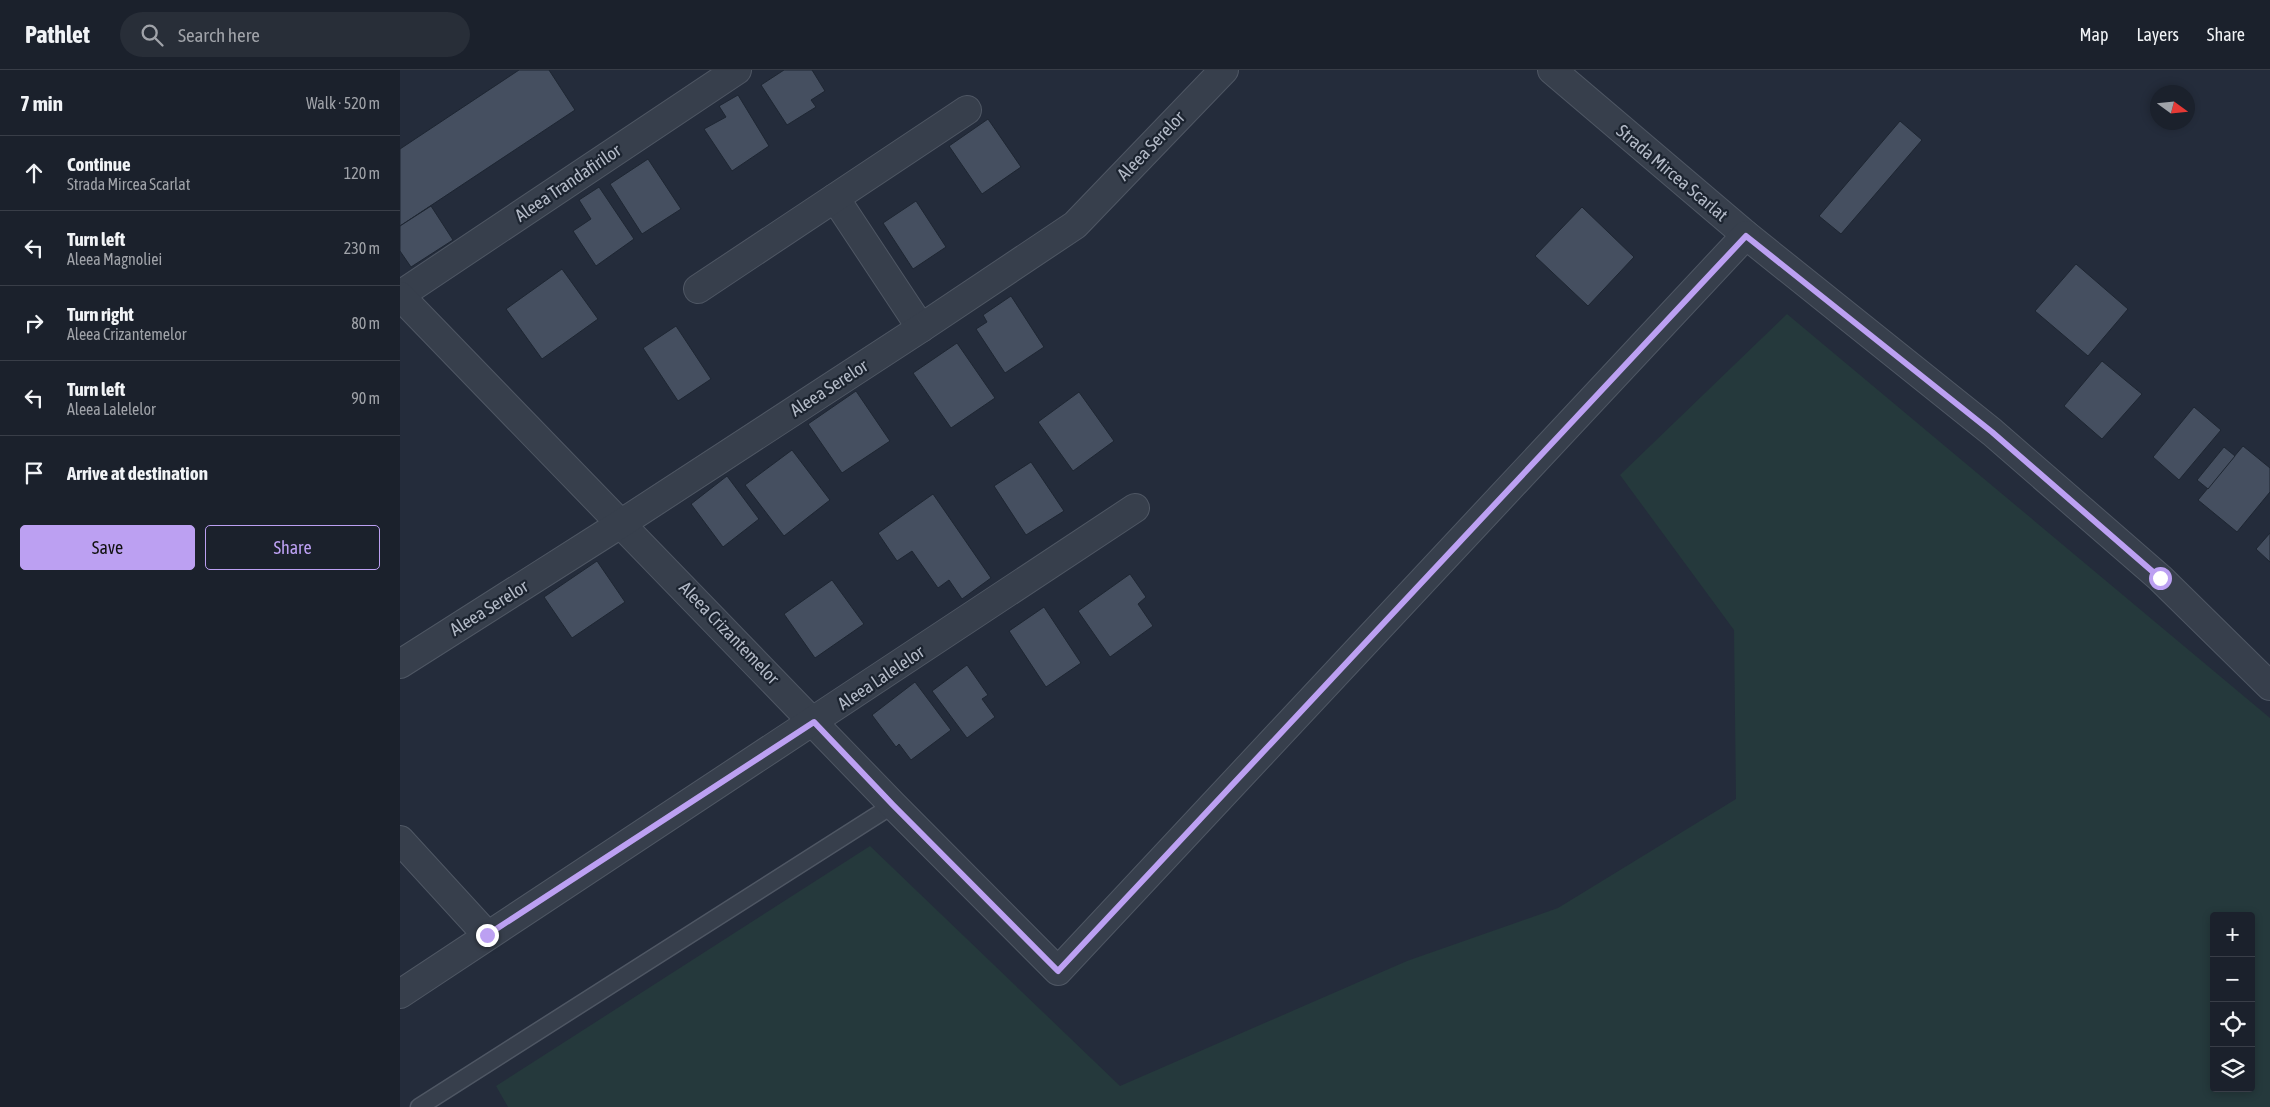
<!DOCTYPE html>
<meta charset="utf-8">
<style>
body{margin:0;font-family:"Asap Condensed",sans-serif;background:#282e38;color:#f1f3f6}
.controls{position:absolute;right:15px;bottom:15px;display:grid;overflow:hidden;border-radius:5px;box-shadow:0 2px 8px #0003}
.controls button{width:45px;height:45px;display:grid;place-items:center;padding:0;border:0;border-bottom:1px solid #393e48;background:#1b212c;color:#f1f3f6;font:25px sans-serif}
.compass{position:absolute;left:1750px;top:15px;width:45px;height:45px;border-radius:50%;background:#1b212c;box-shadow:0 2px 8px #0003;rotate:105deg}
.stop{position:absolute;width:15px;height:15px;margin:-11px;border:4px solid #bca0f2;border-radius:50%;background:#fff}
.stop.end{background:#bca0f2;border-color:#fff;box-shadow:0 1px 5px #0008}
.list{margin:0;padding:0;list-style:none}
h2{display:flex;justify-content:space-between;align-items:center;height:65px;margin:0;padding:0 20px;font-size:21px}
h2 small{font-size:16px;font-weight:400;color:#a0a3a9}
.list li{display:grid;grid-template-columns:32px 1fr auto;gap:15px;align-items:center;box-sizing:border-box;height:75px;padding:0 20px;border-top:1px solid #393e48}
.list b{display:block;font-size:19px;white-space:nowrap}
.list p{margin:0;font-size:16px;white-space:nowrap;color:#a0a3a9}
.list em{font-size:16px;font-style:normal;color:#a0a3a9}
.actions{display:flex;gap:10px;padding:15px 20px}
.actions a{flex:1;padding:11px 0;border:1px solid #bca0f2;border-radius:5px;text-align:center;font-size:18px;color:#bca0f2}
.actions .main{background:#bca0f2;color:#111}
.icon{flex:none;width:28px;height:28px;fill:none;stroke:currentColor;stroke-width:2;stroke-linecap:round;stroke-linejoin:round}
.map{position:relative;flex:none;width:1870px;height:1037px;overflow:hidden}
header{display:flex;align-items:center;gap:30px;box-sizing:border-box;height:70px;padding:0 25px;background:#1b212c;border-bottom:1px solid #393e48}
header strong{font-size:24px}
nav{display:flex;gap:28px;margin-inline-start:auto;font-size:18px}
.search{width:350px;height:45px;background:#282e38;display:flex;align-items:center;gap:12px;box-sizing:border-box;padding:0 18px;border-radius:28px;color:#a0a3a9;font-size:19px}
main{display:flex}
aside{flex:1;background:#1b212c}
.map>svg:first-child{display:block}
</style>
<header>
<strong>Pathlet</strong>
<div class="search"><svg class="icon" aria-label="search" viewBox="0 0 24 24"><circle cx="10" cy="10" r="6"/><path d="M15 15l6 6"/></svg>Search here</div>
<nav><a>Map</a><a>Layers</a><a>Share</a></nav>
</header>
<main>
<aside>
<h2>7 min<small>Walk · 520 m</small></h2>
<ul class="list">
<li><svg class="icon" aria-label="ahead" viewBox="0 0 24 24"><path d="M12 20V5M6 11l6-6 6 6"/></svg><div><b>Continue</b><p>Strada Mircea Scarlat</p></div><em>120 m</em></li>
<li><svg class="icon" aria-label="left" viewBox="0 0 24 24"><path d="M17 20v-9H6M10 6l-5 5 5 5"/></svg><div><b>Turn left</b><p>Aleea Magnoliei</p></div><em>230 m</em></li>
<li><svg class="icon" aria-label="right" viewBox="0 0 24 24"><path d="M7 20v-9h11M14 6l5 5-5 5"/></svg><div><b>Turn right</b><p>Aleea Crizantemelor</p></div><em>80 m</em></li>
<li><svg class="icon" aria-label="left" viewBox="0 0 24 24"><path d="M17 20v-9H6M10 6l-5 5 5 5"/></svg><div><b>Turn left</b><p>Aleea Lalelelor</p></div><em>90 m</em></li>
<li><svg class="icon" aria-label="arrive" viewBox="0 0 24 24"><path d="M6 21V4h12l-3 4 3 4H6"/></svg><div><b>Arrive at destination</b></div></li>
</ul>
<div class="actions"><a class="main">Save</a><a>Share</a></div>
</aside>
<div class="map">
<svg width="1870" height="1037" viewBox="0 0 1870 1037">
<rect width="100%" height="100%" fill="#242c3b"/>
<path fill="#25393c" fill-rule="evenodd" d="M1387,244L1870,648V1037H108L96,1016L470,776L720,1016L1007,891L1158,838L1336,729L1334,560L1220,405ZM1814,846H1851V1018H1814Z"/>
<g fill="#454f60" stroke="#1e2632">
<path d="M119,0H149L175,40L0,156V79Z"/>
<path d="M384,0H412L425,21L411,30L416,37L387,55L361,15Z"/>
<path d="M338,25L369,76L332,101L304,59L326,47L319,36Z"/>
<path d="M588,49L621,97L582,124L549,76Z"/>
<path d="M1500,51L1522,70L1441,164L1419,146Z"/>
<path d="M248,89L281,139L242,164L210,114Z"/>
<path d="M199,117L234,169L196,196L173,161L191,149L179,130Z"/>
<path d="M516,131L546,177L513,199L483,153Z"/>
<path d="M31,136L53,170L11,197L0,181V156Z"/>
<path d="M1182,137L1234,187L1188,236L1135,186Z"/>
<path d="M1676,194L1728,239L1688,286L1635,241Z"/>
<path d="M162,199L198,249L142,289L106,239Z"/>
<path d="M611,226L644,277L605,303L576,259L587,252L583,245Z"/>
<path d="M276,256L311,309L278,331L243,278Z"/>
<path d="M557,273L595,328L551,358L513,303Z"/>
<path d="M1702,291L1742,324L1702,369L1664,336Z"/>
<path d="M456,321L490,371L442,403L408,354Z"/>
<path d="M679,322L714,371L673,401L638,352Z"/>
<path d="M1794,337L1821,360L1779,410L1753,387Z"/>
<path d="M1843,376L1870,398V422L1837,462L1798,430Z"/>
<path d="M1824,377L1835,386L1808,419L1797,410Z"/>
<path d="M392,380L430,430L384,466L345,415Z"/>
<path d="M631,392L664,441L626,465L594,416Z"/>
<path d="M327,406L359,449L323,477L291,434Z"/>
<path d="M533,424L591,508L562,529L549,510L538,518L512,481L497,491L478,463Z"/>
<path d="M1870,463V492L1856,479Z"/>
<path d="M197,491L225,532L172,568L144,527Z"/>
<path d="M730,504L746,527L738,534L753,556L710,587L678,541Z"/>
<path d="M432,510L464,554L415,588L384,544Z"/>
<path d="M644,537L681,593L646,617L609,561Z"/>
<path d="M567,595L588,625L582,629L595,647L567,668L532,621Z"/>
<path d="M515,612L551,660L511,690L499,674L496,677L472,645Z"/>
</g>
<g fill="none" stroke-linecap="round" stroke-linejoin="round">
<g stroke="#4f5764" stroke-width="19">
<path id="lane" d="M19,1037L493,735"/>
</g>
<g stroke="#4f5764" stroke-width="30">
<g id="street">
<path d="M1152,0L1346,165L1592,362L1760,508L1870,616"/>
<path d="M435,128L521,258"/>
<path d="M298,219L567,40"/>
<path d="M0,225L337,0"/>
<path d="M0,226L493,735L658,901L1346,165"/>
<path d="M0,594L222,453L521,258L675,155L824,0"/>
<path d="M0,770L87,865"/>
<path d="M0,924L735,438"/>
</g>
</g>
<use href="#lane" stroke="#373f4c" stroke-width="16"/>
<use href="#street" stroke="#373f4c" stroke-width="28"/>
</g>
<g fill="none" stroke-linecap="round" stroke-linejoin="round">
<path stroke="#bca0f2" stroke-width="6" d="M87,865L414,652L493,735L658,901L1346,166L1592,362L1760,508"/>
</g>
<g text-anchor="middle" stroke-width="4.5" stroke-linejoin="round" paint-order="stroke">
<g font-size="18" fill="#b3bac7" stroke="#1c2430">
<text transform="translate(751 76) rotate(-46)" y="6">Aleea Serelor</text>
<text transform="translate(1272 103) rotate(40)" y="6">Strada Mircea Scarlat</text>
<text transform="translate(168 113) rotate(-34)" y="6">Aleea Trandafirilor</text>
<text transform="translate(429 318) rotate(-33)" y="6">Aleea Serelor</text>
<text transform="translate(89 538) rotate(-32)" y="6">Aleea Serelor</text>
<text transform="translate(329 563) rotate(46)" y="6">Aleea Crizantemelor</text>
<text transform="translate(481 608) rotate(-34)" y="6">Aleea Lalelelor</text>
</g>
</g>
</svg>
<div class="controls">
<button>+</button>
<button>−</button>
<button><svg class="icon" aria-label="locate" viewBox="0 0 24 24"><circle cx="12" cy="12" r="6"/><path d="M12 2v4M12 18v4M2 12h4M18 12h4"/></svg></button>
<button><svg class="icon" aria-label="layers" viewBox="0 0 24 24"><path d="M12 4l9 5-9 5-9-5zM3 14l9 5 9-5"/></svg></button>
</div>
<svg class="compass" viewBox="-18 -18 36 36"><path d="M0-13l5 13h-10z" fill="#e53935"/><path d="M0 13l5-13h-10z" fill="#a0a3a9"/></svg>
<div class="stop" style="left:1760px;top:508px"></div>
<div class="stop end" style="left:87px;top:865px"></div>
</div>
</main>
